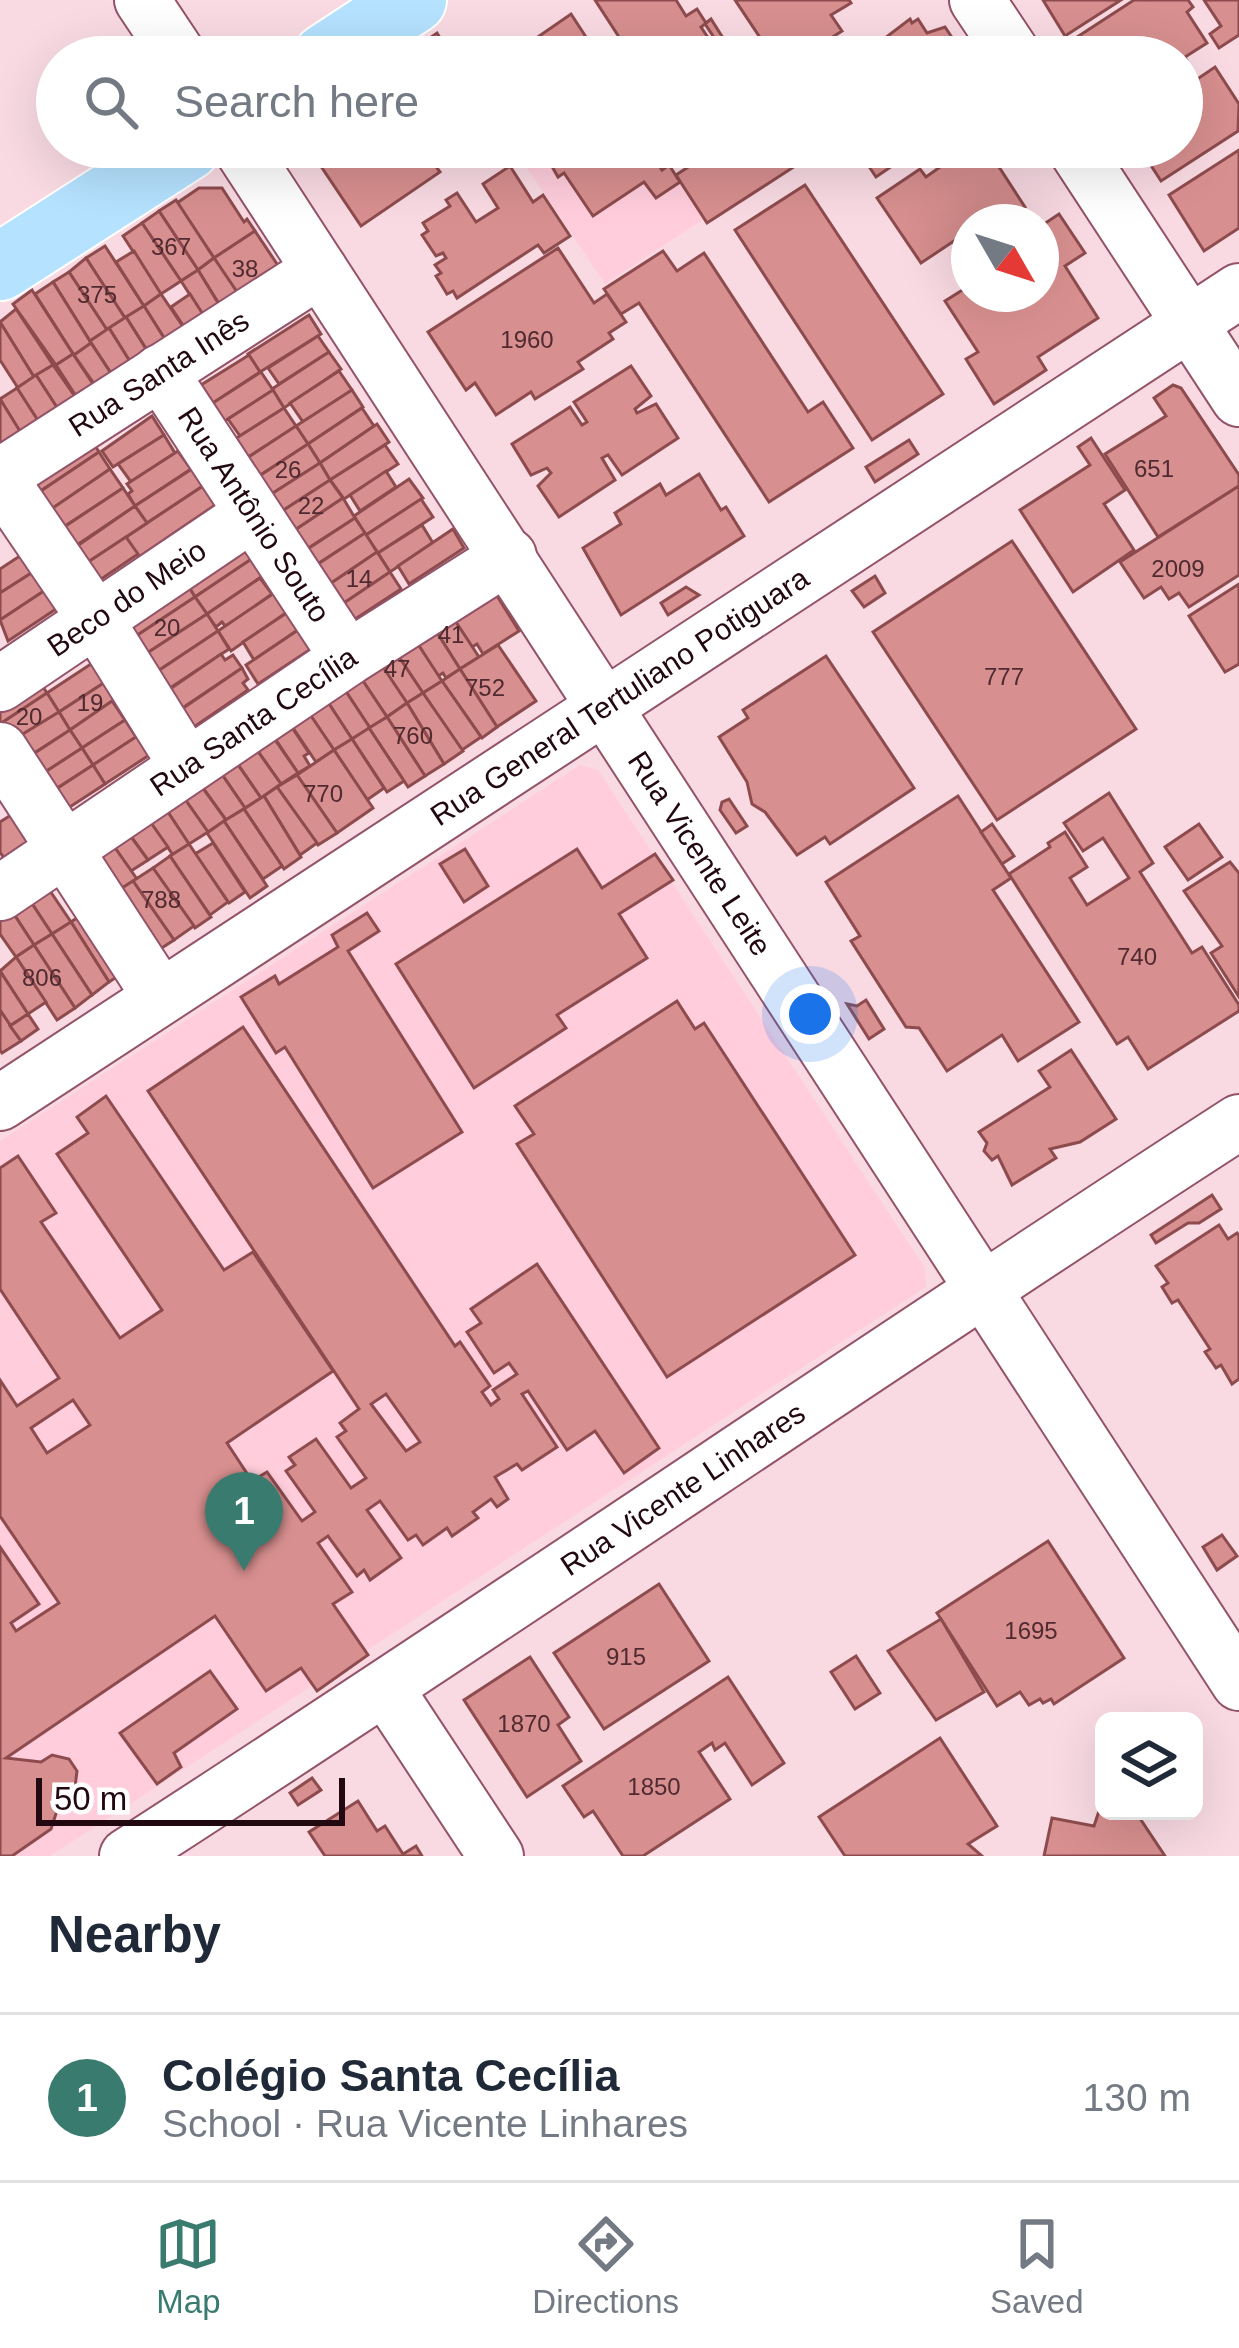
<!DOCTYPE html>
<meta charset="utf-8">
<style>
body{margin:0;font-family:Helvetica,sans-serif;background:#f2f2f3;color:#1f2937}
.controls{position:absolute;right:36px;bottom:36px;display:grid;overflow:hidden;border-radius:18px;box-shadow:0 12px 48px #0002}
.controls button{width:108px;height:108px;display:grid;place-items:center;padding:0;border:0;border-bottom:3px solid #e0e1e3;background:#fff;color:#1f2937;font:60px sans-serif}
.compass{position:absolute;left:951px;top:204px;width:108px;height:108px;border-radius:50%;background:#fff;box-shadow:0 12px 48px #0002;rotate:129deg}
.scale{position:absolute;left:36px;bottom:30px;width:309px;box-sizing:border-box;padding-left:12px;border:6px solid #210811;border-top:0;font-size:33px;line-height:42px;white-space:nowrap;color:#210811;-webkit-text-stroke:9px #fff;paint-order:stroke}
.you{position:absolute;left:810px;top:1014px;width:42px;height:42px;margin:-30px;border:9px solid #fff;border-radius:50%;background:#1a73e8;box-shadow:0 0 0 18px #1a73e833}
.badge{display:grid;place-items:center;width:78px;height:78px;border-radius:50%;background:#397c6f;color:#fff;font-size:39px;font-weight:700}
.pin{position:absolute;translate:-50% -99px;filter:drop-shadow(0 3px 6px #0008)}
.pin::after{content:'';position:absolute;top:63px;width:42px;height:36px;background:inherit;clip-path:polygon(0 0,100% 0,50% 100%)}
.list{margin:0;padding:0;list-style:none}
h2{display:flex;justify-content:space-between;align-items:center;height:156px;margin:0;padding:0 48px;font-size:51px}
h2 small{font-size:39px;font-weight:400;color:#747a83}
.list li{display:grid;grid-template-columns:78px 1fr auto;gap:36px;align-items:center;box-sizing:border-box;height:168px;padding:0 48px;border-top:3px solid #e0e1e3}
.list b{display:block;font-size:45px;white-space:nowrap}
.list p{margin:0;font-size:39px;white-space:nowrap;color:#747a83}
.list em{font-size:39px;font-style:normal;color:#747a83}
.icon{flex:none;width:66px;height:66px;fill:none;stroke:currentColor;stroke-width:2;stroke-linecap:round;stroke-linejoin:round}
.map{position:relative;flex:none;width:1239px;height:1856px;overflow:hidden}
.search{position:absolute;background:#fff;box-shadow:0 12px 48px #0002;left:36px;right:36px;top:36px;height:132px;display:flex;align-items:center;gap:30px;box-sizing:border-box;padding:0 42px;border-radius:66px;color:#747a83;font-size:45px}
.sheet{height:324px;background:#fff}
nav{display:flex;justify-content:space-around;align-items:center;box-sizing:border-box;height:168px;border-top:3px solid #e0e1e3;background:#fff;font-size:33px;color:#747a83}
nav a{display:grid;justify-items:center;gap:6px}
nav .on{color:#397c6f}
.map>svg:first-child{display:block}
</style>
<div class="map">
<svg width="1239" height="1856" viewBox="0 0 1239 1856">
<rect width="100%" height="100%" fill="#f9dae3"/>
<g fill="#ffcddc">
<path d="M513,147H658L704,219L605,284Z"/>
<path d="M580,765L598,770L925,1268L926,1287L50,1856H0V1141Z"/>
</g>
<g fill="#d88f8f" stroke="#8d4b4d" stroke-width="3" fill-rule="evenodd">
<path d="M595,0H676L686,16L697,9L706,23L711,19L735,57H727L705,24L701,27L721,57H632Z"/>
<path d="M735,0H849L851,3L831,15L842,31L801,57H773Z"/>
<path d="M1043,0H1121L1065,36Z"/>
<path d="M1134,0H1188L1193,7L1187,12L1207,43L1185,57L1187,61L1182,65V57H1077L1068,43Z"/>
<path d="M1204,0H1239V35L1219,48L1210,34L1221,26Z"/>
<path d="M571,14L599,57H509Z"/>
<path d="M910,19L912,23L918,19L927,33L945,27L965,57H860Z"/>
<path d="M437,33L452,57H402Z"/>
<path d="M1215,67L1239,104L1238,131L1161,181L1139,147H1182V71L1188,68L1196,80Z"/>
<path d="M308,147H444L429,157L440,172L361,226Z"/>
<path d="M541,147H647L662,170L669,165L680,182L656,198L644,182L593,216L564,173L558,177Z"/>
<path d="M719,147H803L809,157L707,223L676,175Z"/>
<path d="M856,147H920L876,177Z"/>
<path d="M957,147H986L1025,207L1001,222H969V231L921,263L877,198L920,169L926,177L940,167L936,161Z"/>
<path d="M1239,150V228L1204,251L1169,195Z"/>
<path d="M510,166L533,202L543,195L570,236L544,253L538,245L457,298L453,291L447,294L436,276L441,273L435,265L446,258L443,253L436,256L422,235L428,231L423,223L450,206L446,200L457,193L476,222L498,208L483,184Z"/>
<path d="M805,185L943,394L872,440L735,230Z"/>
<path d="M199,188H222L244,222L247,219L255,231L214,258L177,203Z"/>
<path d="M176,200L214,258L198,270L159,211Z"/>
<path d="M159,211L198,270L181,281L142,223Z"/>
<path d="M1059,214L1085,253L1065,266L1098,318L1038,357L1046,370L994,404L966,359L978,352L945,301L969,286V294H1041V240L1046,237L1041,226Z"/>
<path d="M142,223L181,281L161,294L123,236Z"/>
<path d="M255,231L287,279L246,306L214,258Z"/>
<path d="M105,246L144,306L125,318L86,258Z"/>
<path d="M558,248L594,303L607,294L626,322L609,333L613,339L578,362L583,369L535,399L531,392L496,415L475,383L466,390L428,332Z"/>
<path d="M134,251L161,294L144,306L116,262Z"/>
<path d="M663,251L677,271L704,253L808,412L823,402L853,448L769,502L639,303L621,314L604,289Z"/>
<path d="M86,258L125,318L107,330L69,272Z"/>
<path d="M214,258L248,308L229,320L198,270Z"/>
<path d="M198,270L226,316L210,326L181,281Z"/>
<path d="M69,272L107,330L90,341L53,282Z"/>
<path d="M53,282L91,343L74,355L35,294Z"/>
<path d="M32,290L73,354L56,365L13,304Z"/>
<path d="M161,294L190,337L171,349L144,306Z"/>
<path d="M190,294L213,330L194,342L171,307Z"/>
<path d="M144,306L171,349L154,361L126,317Z"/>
<path d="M16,309L53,365L34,377L0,322Z"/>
<path d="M309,315L321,334L260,372L248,354Z"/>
<path d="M126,317L156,365L139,376L109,328Z"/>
<path d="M0,322L34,377L18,388L0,360Z"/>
<path d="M109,328L139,376L120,387L90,341Z"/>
<path d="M318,336L329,352L279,384L268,368Z"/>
<path d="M91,343L120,387L104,398L74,355Z"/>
<path d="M329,352L341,369L284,408L272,389Z"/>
<path d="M73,354L101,396L83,407L56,365Z"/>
<path d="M249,355L260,372L213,403L201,385Z"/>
<path d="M53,365L85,411L67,423L36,375Z"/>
<path d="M631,366L651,396L635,409L637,413L656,404L678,438L622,475L608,455L602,458L615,480L559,517L538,486L551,473L547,468L531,475L512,444L570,407L582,425L587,422L574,402Z"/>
<path d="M339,371L352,390L303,422L290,403Z"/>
<path d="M261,372L273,390L214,428L202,410Z"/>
<path d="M36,375L67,423L47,435L17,388Z"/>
<path d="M1173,385L1181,388L1239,475V486L1158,537L1105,454L1166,416L1154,398Z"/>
<path d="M17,388L46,433L28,445L0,399Z"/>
<path d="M273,390L284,408L240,436L228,419Z"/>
<path d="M352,390L363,407L308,444L296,426Z"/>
<path d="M0,399L31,449L13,461L0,441Z"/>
<path d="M284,408L296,426L239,463L227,444Z"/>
<path d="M362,408L374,426L320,463L308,444Z"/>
<path d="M152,416L164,435L113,467L102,451Z"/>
<path d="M377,424L389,442L330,480L320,463Z"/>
<path d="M296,426L308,444L247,484L235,466Z"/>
<path d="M86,432L99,452L36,494L24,476Z"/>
<path d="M164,435L175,453L131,482L118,464Z"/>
<path d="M1091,438L1125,490L1104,504L1134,550L1073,592L1020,510L1090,465L1078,447Z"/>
<path d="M909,440L918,454L875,482L866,467Z"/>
<path d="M308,444L320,463L259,502L247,484Z"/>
<path d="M385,445L398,464L344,499L330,480Z"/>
<path d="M178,451L191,469L135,506L128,494L132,491L127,484Z"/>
<path d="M99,452L110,469L37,519L26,501Z"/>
<path d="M320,463L330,480L270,519L259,502Z"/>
<path d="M198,465L209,482L147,523L135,506Z"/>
<path d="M110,469L123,488L59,530L47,512Z"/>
<path d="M386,471L396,487L360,511L350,495Z"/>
<path d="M699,474L721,510L726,507L744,536L621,615L583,548L621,524L615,513L660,484L666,495Z"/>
<path d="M409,479L423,498L366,535L354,516Z"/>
<path d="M330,480L343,498L283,538L270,519Z"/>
<path d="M209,482L224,499L139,557L126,537Z"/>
<path d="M1239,486V575L1189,607L1179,593L1169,599L1161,587L1144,598L1120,562Z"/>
<path d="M123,488L135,506L62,555L49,537Z"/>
<path d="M343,498L355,518L296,556L283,538Z"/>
<path d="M421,499L433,517L378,553L366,535Z"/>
<path d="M135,506L147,523L81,567L70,551Z"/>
<path d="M355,518L365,533L310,569L300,554Z"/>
<path d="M422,525L433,543L390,572L378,553Z"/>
<path d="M453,529L464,548L409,584L398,566Z"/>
<path d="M365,533L377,552L321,590L309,570Z"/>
<path d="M242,536L256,556L195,597L182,576Z"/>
<path d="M126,537L138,554L91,586L79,568Z"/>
<path d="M1012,541L1136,729L997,820L873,632Z"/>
<path d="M32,548L44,565L0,593V569Z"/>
<path d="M377,552L390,572L334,610L321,590Z"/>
<path d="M256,556L267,573L207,614L195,597Z"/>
<path d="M44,565L56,583L0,620V593Z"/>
<path d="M179,571L195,597L127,642L110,617Z"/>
<path d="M390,572L401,589L346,625L335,609Z"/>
<path d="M875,576L885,593L864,607L852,591Z"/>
<path d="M260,578L272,594L226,627L222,622L216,627L207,614Z"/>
<path d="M56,583L68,601L8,641L0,620Z"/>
<path d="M489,583L519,631L483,654L477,644L472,647L448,610Z"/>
<path d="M1239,584V664L1225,672L1189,616Z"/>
<path d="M283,587L296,606L231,651L218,631Z"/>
<path d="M686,587L699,595L668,615L661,603Z"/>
<path d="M195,597L207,614L138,659L127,642Z"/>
<path d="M291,610L302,627L254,660L243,642Z"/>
<path d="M448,610L479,657L460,669L429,620Z"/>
<path d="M207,614L218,631L149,677L138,659Z"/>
<path d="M429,620L460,669L446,678L443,673L438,676L410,632Z"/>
<path d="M307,624L320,643L258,684L246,665Z"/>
<path d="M218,631L229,649L164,692L152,675Z"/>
<path d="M410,632L442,681L423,693L391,645Z"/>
<path d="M391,645L423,693L407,703L375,656Z"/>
<path d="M498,645L536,701L497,727L460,669Z"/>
<path d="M221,654L225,660L233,655L242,668L169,717L157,698Z"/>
<path d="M826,656L914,788L830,844L825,837L797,855L765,812L752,804L747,782L719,737L748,718L743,710Z"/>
<path d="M100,658L113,677L59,712L47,693Z"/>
<path d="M377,658L407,703L387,717L357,672Z"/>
<path d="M242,668L248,679L243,683L248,690L188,731L176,713Z"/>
<path d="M460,669L497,727L482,738L442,681Z"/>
<path d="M357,672L387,717L370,728L341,684Z"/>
<path d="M34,673L47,693L0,724V696Z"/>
<path d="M113,677L124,693L70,730L59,712Z"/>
<path d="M442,681L481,737L462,750L423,693Z"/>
<path d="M341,684L370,728L352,739L323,695Z"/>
<path d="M47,693L59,712L11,742L0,724Z"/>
<path d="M322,693L352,739L334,750L304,706Z"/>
<path d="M423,693L463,751L444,764L407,703Z"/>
<path d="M112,701L125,720L82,748L70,730Z"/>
<path d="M301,701L334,750L316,762L283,713Z"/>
<path d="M407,703L444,764L425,776L387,717Z"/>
<path d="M59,712L70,730L25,759L13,740Z"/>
<path d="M285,717L309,753L304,756L310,766L298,773L268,728Z"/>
<path d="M387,717L425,776L408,787L369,728Z"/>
<path d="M125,720L136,737L93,765L82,748Z"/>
<path d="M369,728L404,781L387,792L352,739Z"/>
<path d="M148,729L160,748L105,784L93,765Z"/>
<path d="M70,730L82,748L36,778L24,760Z"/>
<path d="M269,731L298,773L281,784L252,743Z"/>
<path d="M352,739L384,788L367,800L334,750Z"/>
<path d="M252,743L281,784L261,798L232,756Z"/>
<path d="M82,748L93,765L48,794L36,778Z"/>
<path d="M334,750L373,808L337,833L297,775Z"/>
<path d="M230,753L261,798L245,808L215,764Z"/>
<path d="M212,760L245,808L226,820L192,773Z"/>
<path d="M93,765L105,784L56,816L44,797Z"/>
<path d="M192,773L226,820L208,832L175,785Z"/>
<path d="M297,775L337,833L318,845L277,787Z"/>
<path d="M175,785L208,832L189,844L158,797Z"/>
<path d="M277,787L317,843L300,855L264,796Z"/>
<path d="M1109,793L1153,863L1140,872L1192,953L1202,947L1239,1005V1011L1148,1069L1128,1037L1117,1044L1009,874L1050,847L1048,843L1065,832L1087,867L1070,878L1087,905L1129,878L1103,838L1083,851L1064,823Z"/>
<path d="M264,796L301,857L284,869L244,809Z"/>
<path d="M958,796L1011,878L993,890L1079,1022L1018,1061L1002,1035L947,1071L919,1028L906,1027L851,941L860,936L826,882Z"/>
<path d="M158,797L189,844L173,855L141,809Z"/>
<path d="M729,799L747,826L736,833L720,810L722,802Z"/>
<path d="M22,808L49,849L13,872L0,852V822Z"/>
<path d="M244,809L282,866L263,879L224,821Z"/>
<path d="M144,813L168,847L148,860L124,827Z"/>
<path d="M224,821L267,886L250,898L207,833Z"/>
<path d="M992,824L1014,856L1002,864L981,832Z"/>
<path d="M1199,824L1222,857L1188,880L1165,847Z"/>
<path d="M124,827L148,860L131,871L106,835Z"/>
<path d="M106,835L137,879L109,896L85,850Z"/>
<path d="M213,843L245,892L229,903L195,854Z"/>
<path d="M189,844L228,902L210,915L170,856Z"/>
<path d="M465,849L488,886L464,902L440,864Z"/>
<path d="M577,849L602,888L655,854L673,880L619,914L647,958L557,1015L566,1028L474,1088L396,964Z"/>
<path d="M170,856L211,917L195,928L153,868Z"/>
<path d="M1230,862L1239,873V997L1211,953L1222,946L1184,891Z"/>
<path d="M153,868L194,926L174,940L133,881Z"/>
<path d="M42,879L71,922L52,934L25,893Z"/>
<path d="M133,881L174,940L154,953L114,893Z"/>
<path d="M25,893L52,934L34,945L8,905Z"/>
<path d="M4,899L34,945L16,957L0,934V901Z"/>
<path d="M90,909L129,969L109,982L71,922Z"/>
<path d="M367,913L379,931L348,951L462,1132L373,1188L285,1047L276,1053L241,997L275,976L279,984L338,947L332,935Z"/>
<path d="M71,922L109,982L92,995L52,934Z"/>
<path d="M52,934L92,995L75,1008L34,945Z"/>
<path d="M34,945L75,1008L57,1020L16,957Z"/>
<path d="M16,957L46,1002L28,1014L0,971Z"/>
<path d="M0,971L28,1014L10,1026L0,1010Z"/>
<path d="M866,1000L884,1029L869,1039L847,1004L857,1006Z"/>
<path d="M677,1001L695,1029L704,1023L855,1255L667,1377L517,1144L534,1134L515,1106Z"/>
<path d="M0,1010L21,1041L2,1053L0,1050Z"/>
<path d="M28,1014L38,1029L21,1041L10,1026Z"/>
<path d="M243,1027L455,1346L460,1342L490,1386L482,1392L491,1405L499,1399L493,1390L517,1374L509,1363L494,1373L467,1332L481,1323L471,1309L537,1264L659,1448L624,1473L595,1431L567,1450L528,1391L522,1394L557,1447L522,1470L517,1464L495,1477L508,1499L497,1507L491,1499L473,1512L478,1518L452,1536L447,1528L423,1545L416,1535L408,1540L380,1501L367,1510L401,1558L370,1580L364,1570L357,1576L328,1536L318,1543L352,1592L333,1604L368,1655L317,1691L301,1668L266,1691L215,1616L6,1758L41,1762L52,1755L69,1759L77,1771L75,1787L62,1795L51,1829L12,1856H0V1547L39,1604L11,1623L16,1631L59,1603L0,1516V1380L17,1406L59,1378L0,1289V1168L18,1156L56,1213L41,1222L120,1338L162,1310L57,1154L88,1133L77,1117L106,1096L224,1270L253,1252L333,1371L227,1443L252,1481L267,1472L302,1521L315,1512L286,1471L295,1465L289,1457L316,1439L351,1488L366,1478L337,1437L346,1431L340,1423L359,1409L148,1091ZM386,1394L420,1442L406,1451L371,1404ZM73,1400L90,1425L47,1453L31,1428Z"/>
<path d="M1071,1050L1116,1119L1080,1142L1050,1149L1056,1158L1012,1185L998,1156L992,1160L984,1151L987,1143L979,1132L1050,1087L1039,1071Z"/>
<path d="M1212,1195L1221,1209L1199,1223H1188L1156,1243L1151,1235Z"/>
<path d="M1219,1225L1228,1239L1237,1233L1239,1236V1379L1232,1384L1221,1365L1216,1368L1205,1352L1210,1349L1178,1300L1172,1303L1162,1287L1168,1283L1156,1266Z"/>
<path d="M1222,1535L1237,1556L1217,1570L1203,1547Z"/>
<path d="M1048,1541L1124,1658L1054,1704L1051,1699L1043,1703L1040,1699L1029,1705L1020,1692L997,1706L937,1613Z"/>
<path d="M659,1584L709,1661L604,1729L554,1653Z"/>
<path d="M941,1619L984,1692L936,1720L888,1651Z"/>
<path d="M856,1656L880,1693L855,1709L831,1672Z"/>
<path d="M530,1657L569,1717L558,1725L581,1761L527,1797L464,1700Z"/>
<path d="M210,1671L237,1709L174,1753L181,1767L157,1784L120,1733Z"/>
<path d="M728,1677L784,1763L752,1785L725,1743L715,1750L712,1743L699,1752L730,1799L643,1856H623L593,1811L584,1817L563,1786Z"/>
<path d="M940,1738L997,1826L968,1844L982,1856H845L819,1817Z"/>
<path d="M312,1778L321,1790L298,1805L290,1793Z"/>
<path d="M1103,1799L1104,1811H1135L1165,1856H1044L1052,1818L1094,1826Z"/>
<path d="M358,1801L377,1831L385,1826L403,1854L416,1846L422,1856H325L309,1832Z"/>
</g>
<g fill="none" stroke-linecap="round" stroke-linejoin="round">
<g stroke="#935368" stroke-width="58">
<g id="minor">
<path d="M142,0L180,57"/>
<path d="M977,0L1015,57"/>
<path id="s1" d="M240,147L1239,1683"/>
<path d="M1074,147L1239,399"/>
<path id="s2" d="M160,372L348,658"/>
<path id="s3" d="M0,476L320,270"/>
<path d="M0,479L96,620L187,766"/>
<path id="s4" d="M0,684L252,514"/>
<path d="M0,750L160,996"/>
<path id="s5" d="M0,893L348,658L509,556"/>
<path id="s6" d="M0,1103L1239,291"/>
<path d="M386,1689L496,1856"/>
<path id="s7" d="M127,1856C501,1615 866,1363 1239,1122"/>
</g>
</g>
<g stroke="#fff" stroke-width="70">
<g id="major">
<path d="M326,57L413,0"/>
<path d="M0,267L187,147"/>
</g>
</g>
<use href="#minor" stroke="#fff" stroke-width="54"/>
<use href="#major" stroke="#b5e2ff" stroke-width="66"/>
</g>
<g text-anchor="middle" stroke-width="12" stroke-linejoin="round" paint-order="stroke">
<g font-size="24" fill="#4f2a30">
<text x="171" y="255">367</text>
<text x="245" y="277">38</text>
<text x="97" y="303">375</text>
<text x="527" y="348">1960</text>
<text x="1154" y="477">651</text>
<text x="288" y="478">26</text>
<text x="311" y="514">22</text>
<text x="1178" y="577">2009</text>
<text x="359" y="587">14</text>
<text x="167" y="636">20</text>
<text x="451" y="643">41</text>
<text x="397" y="677">47</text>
<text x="1004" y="685">777</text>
<text x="485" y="696">752</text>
<text x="90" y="711">19</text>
<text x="29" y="725">20</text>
<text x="413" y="744">760</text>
<text x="323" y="802">770</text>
<text x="161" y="908">788</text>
<text x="1137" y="965">740</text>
<text x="42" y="986">806</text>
<text x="1031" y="1639">1695</text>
<text x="626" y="1665">915</text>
<text x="524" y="1732">1870</text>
<text x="654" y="1795">1850</text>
</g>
<g font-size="30" fill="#210811" stroke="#fff">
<text dy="10" stroke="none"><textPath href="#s3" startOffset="189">Rua Santa Inês</textPath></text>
<text dy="10" stroke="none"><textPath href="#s2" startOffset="171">Rua Antônio Souto</textPath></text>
<text dy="10" stroke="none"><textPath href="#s4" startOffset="153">Beco do Meio</textPath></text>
<text dy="10" stroke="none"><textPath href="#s6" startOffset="741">Rua General Tertuliano Potiguara</textPath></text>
<text dy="10" stroke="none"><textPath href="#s5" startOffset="306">Rua Santa Cecília</textPath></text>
<text dy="10" stroke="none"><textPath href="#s1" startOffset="843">Rua Vicente Leite</textPath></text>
<text dy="10" stroke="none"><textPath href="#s7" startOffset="666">Rua Vicente Linhares</textPath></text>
</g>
</g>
</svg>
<div class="controls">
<button><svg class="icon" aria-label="layers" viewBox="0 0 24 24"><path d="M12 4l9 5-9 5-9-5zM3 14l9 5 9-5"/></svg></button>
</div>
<svg class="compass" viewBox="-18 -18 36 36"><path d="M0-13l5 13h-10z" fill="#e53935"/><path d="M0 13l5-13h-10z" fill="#747a83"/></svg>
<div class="scale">50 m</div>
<div class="you"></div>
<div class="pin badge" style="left:244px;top:1571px">1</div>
<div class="search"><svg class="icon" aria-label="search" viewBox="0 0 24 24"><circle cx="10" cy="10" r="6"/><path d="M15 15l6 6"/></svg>Search here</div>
</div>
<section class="sheet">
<h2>Nearby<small></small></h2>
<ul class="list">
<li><span class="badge">1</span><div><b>Colégio Santa Cecília</b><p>School · Rua Vicente Linhares</p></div><em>130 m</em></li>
</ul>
</section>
<nav>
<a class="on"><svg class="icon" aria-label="map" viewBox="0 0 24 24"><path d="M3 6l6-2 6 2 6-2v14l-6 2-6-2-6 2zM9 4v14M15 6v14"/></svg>Map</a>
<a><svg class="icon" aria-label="directions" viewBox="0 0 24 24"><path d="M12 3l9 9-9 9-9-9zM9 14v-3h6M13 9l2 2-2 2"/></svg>Directions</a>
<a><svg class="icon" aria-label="saved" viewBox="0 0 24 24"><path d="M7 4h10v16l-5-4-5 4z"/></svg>Saved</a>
</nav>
